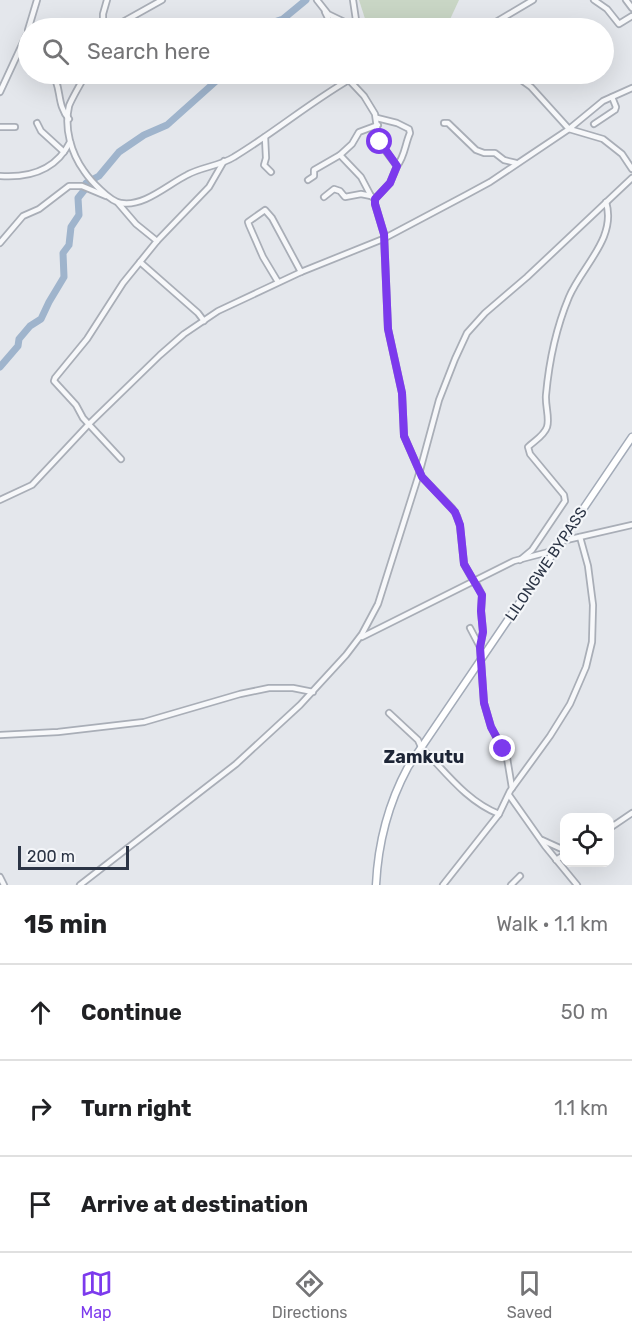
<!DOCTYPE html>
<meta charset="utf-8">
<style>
body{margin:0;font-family:Rubik,sans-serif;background:#f6f6f6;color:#202124}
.controls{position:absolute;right:18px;bottom:18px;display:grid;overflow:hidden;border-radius:12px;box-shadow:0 6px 24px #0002}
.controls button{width:54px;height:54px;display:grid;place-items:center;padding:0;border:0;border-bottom:2px solid #e0e0e0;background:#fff;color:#202124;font:30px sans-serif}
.scale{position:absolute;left:18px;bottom:15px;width:111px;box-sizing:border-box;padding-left:6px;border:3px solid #2b3445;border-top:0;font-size:16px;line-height:21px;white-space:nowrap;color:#2b3445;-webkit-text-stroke:4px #f4f6f9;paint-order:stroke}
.stop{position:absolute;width:18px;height:18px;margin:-14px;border:4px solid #7c3aed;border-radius:50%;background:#fff}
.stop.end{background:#7c3aed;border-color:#fff;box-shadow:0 2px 6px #0008}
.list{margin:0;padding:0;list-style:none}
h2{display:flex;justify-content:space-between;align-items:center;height:78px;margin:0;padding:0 24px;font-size:26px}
h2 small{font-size:20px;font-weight:400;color:#757577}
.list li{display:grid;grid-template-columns:39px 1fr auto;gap:18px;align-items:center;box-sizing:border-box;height:96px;padding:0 24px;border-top:2px solid #e0e0e0}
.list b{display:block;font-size:22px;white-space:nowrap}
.list em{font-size:20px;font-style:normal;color:#757577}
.icon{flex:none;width:33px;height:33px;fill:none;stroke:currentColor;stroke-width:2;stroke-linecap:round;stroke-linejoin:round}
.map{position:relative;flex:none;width:632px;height:885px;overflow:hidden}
.search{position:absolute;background:#fff;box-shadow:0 6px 24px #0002;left:18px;right:18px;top:18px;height:66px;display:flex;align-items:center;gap:15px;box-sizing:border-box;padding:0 21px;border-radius:33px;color:#757577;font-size:22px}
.sheet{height:366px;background:#fff}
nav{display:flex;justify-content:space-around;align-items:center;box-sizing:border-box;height:84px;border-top:2px solid #e0e0e0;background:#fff;font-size:16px;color:#757577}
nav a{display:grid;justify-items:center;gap:3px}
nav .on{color:#7c3aed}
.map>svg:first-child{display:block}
</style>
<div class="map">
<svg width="632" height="885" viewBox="0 0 632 885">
<rect width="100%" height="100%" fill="#e4e7ec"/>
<path fill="#c9d6c5" d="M359,0H459L446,28H368Z"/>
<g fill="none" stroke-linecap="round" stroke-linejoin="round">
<g stroke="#9fb4cc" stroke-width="7">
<path d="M256,28L283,19L306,0"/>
<path d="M0,367L18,346L19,339L30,326L41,319L49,302L64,277L63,253L69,245L71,227L79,215L78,198L86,188V183L99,176L119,152L144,135L167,125L224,74"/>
</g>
<g stroke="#a9aeb7" stroke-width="8">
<g id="minor">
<path d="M317,0L328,14L357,28"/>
<path d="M353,0L356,20L360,28"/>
<path d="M594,0L607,9L619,24L632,16"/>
<path d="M626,0L632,8"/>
<path d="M325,12L333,28"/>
<path d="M103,28V14L107,0"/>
<path d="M112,28L162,0"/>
<path d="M486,28L533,0"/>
<path d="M28,37V30L37,0"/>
<path d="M52,74C62,86 56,105 69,119"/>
<path d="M86,74C82,81 71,100 69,106C64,128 71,153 84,171C90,180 110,202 121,203C144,207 167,185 187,175C201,167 220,166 234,157C277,131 315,98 359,74"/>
<path d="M353,74L348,79L364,96L375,114L379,142L397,166L390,183L375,199V204L384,234L388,329L402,393L404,436L422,477L452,508L457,516L460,526L464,564L474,582"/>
<path d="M513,74L531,87L569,129L603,139L622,154L632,169"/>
<path d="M0,92L26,36"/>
<path d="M377,118L397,123L409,129L410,133C405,144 405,156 397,166"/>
<path d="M37,123L41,131L64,152"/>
<path d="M444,123H448L476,150L484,153H495L504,160L516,163"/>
<path d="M594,124L615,110L616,107L612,97"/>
<path d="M0,127H15"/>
<path d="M265,137L266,158L264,165L271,172"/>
<path d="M0,176C29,178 56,170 70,142"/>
<path d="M308,180L314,176V170L340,155"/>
<path d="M324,197L334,189L340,191L345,197L361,194L371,196"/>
<path d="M375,199L371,196L361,177L340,155L352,144L359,132L378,125"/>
<path d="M118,203L136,224L157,241"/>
<path d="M0,243L23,216L39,209L69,186H82L106,196"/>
<path d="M140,262L198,313L204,321"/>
<path d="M278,282L263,257L249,225L248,222L265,210L272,218L301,272"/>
<path d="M121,459L83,418L76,405L54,381L55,378L87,339L123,283L157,241L209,187L224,161"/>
<path d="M0,500L32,485L89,424L160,355L184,334L218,311L301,272L383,239L466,195L490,182L569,129L603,101L632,88"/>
<path d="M562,541L632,525"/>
<path d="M520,560L532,550L565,501L564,495L530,454L528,447C534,441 544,436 547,427C550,418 545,406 546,395C549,362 556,328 569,297C582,266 617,238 606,202"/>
<path d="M475,581L482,595L481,611L483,632L480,647L484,703L491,727L507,758L512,788"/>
<path d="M470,628L480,647"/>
<path d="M362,637L514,561L556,550"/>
<path d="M389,713L418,740L421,747C445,771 466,801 499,814"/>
<path d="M0,735L58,732L144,722L240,694L269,688H293L313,692"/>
<path d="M509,795L545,846L577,885"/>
<path d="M610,828L632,813"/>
<path d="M542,840L564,850"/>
<path d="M556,860L564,855"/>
<path d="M0,877L4,885"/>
<path d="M80,885L236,764L300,705L346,655L362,634L378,604L419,474L439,400L455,359L467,333L485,313L527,277L632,178"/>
<path d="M443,885L499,814L510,791L550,736L570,704L586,667L592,642L593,605L588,566L580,537"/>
<path d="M511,885L520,876"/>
</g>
</g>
<g stroke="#a3abb8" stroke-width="9">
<path id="major" d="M376,885C378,843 388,804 408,767L632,437"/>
</g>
<use href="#minor" stroke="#f7f8fa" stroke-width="4.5"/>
<use href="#major" stroke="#fff" stroke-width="6"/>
</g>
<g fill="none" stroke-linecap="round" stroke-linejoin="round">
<path stroke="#7c3aed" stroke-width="8" d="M380,142L397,166L390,183L375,199V204L384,234L388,329L402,393L404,436L422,477L455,512L460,525L464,564L482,595L481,611L483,632L480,647L484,703L491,727L503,749"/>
</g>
<g text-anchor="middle" stroke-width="4.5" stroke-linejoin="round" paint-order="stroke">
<g font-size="15" fill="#2b3445" stroke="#f4f6f9">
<text transform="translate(546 564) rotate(-56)" y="5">LILONGWE BYPASS</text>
</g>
<g font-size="18" font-weight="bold" fill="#1d2536" stroke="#f4f6f9">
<text x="424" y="763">Zamkutu</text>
</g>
</g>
</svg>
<div class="controls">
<button><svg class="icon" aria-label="locate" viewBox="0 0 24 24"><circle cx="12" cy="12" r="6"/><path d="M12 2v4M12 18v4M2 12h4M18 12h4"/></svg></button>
</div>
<div class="scale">200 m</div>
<div class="stop" style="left:380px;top:142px"></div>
<div class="stop end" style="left:503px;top:749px"></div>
<div class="search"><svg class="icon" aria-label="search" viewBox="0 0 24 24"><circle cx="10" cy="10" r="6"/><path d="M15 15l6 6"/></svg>Search here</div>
</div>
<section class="sheet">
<h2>15 min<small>Walk · 1.1 km</small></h2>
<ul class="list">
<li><svg class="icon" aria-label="ahead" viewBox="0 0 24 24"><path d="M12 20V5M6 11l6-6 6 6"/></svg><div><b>Continue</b></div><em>50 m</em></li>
<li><svg class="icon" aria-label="right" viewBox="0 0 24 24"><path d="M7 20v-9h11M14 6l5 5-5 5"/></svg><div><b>Turn right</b></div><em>1.1 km</em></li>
<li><svg class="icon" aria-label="arrive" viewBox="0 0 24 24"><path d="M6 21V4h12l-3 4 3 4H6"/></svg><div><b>Arrive at destination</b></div></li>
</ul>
</section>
<nav>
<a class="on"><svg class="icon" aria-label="map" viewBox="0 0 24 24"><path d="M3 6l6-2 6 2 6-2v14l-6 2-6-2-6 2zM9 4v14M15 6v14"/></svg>Map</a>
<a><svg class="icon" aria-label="directions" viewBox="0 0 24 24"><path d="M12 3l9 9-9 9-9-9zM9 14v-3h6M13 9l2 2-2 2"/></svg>Directions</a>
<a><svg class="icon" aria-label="saved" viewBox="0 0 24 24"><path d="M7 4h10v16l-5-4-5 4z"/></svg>Saved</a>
</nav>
